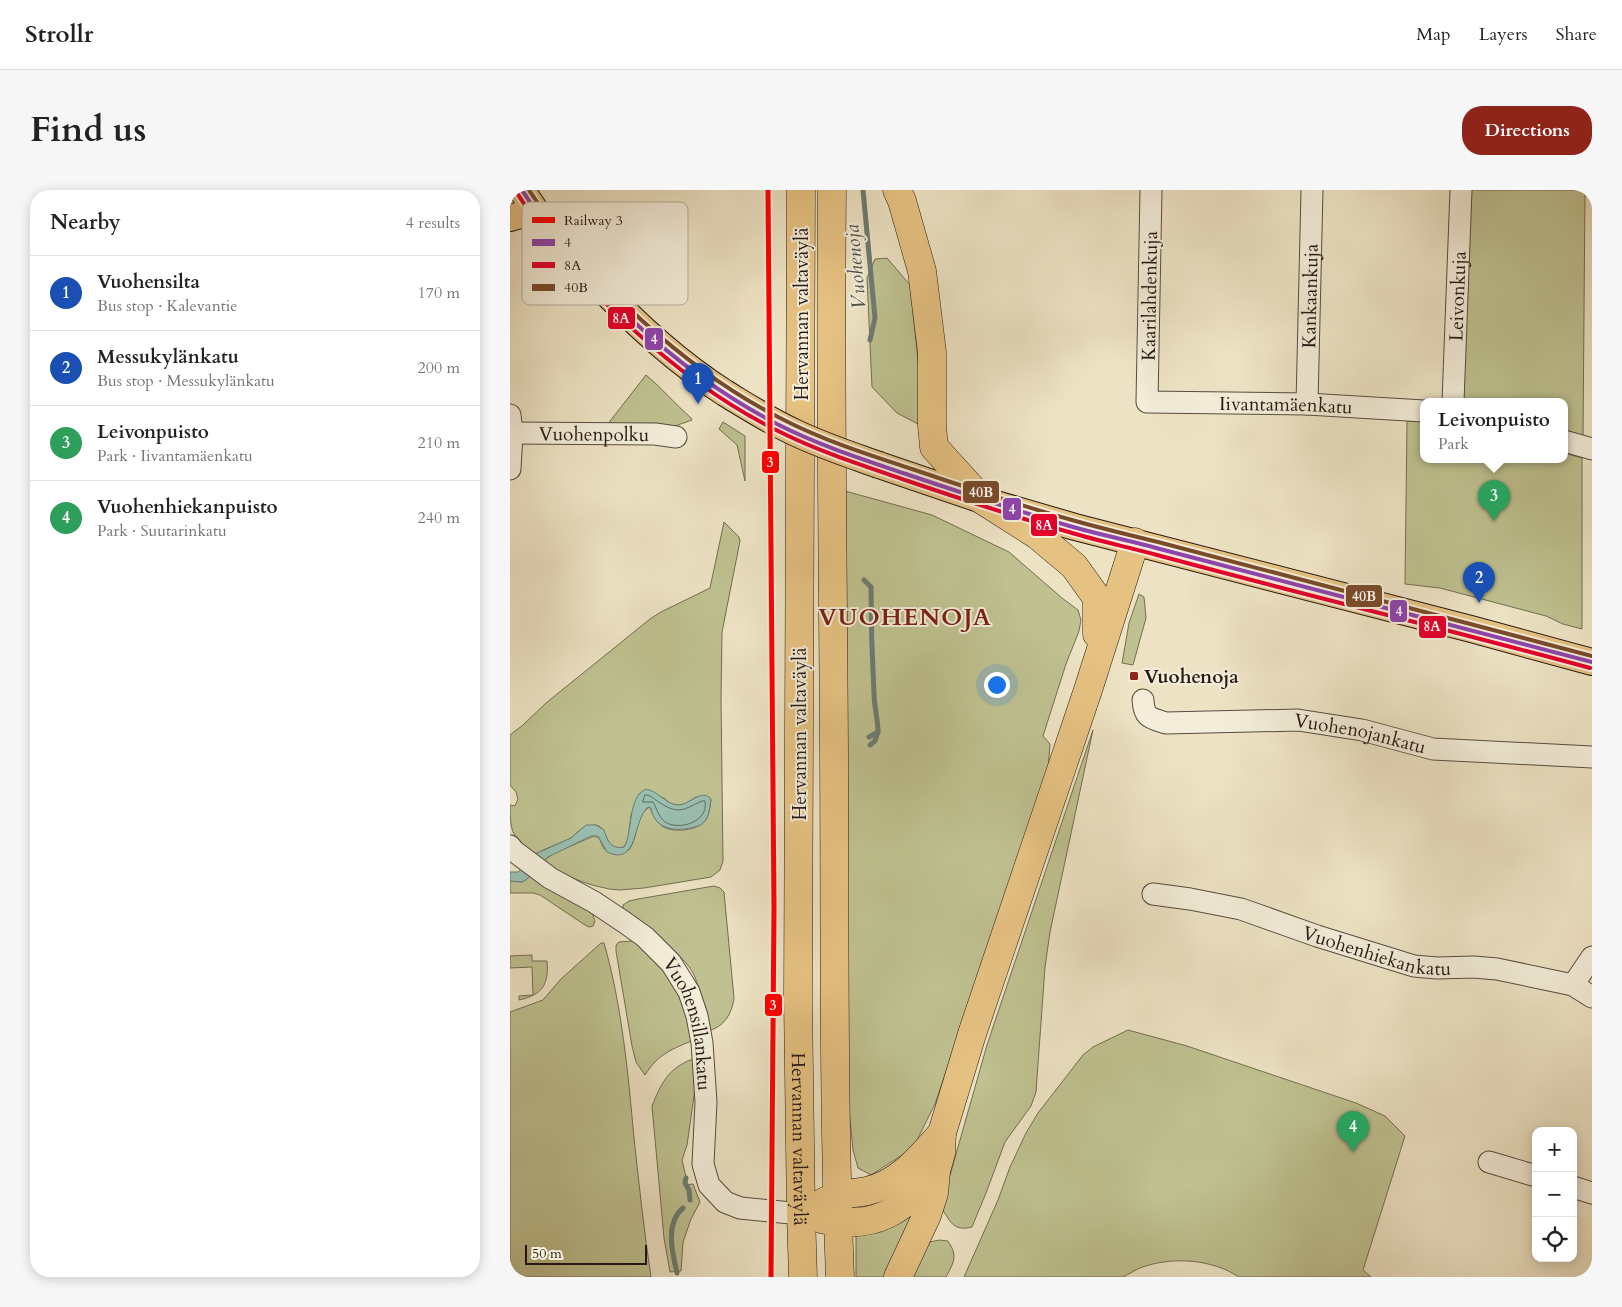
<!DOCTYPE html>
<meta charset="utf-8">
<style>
body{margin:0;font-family:Cardo,serif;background:#f6f6f6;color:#222}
.controls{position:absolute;right:15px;bottom:15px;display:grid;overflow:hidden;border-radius:10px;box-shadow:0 2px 12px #0003}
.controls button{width:45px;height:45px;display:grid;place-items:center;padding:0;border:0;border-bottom:1px solid #e0e0e0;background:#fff;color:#222;font:25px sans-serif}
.scale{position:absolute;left:15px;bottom:12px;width:122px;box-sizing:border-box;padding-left:5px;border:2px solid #251914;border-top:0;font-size:14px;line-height:18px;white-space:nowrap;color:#251914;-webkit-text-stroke:4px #f3edd9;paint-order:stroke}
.you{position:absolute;left:486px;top:494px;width:18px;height:18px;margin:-12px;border:4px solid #fff;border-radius:50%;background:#1a73e8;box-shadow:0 0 0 8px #1a73e833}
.badge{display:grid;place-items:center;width:32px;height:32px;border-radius:50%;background:#8f2418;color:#fff;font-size:16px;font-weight:700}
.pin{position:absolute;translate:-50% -41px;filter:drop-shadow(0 1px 2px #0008)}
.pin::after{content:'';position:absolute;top:26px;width:18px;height:15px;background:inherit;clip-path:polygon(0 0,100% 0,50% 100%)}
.popup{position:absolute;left:910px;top:208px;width:148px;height:65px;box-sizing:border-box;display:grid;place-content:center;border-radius:10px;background:#fff;filter:drop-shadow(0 1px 4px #0005);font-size:16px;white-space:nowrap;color:#767676}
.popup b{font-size:19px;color:#222}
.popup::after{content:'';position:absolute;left:50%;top:100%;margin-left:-10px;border:10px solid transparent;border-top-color:#fff}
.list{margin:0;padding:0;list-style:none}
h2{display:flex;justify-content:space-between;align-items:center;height:65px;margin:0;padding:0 20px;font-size:21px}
h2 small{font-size:16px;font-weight:400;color:#767676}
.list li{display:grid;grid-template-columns:32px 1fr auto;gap:15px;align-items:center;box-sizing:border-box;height:75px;padding:0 20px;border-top:1px solid #e0e0e0}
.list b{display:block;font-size:19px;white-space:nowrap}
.list p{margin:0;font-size:16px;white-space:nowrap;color:#767676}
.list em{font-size:16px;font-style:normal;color:#767676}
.icon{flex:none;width:28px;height:28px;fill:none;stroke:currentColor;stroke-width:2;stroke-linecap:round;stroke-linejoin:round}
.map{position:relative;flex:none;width:1082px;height:1087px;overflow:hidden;border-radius:20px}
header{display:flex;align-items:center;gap:30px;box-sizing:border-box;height:70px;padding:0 25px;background:#fff;border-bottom:1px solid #e0e0e0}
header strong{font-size:24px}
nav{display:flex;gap:28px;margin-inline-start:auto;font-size:18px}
.intro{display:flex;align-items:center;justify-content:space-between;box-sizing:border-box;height:120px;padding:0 30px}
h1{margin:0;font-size:35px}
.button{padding:12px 22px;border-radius:20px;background:#8f2418;color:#fff;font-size:18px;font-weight:700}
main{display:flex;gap:30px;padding:0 30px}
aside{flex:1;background:#fff;border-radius:20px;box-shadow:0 2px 12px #0003}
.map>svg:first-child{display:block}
</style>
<header>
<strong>Strollr</strong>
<nav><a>Map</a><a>Layers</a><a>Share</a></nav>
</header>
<div class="intro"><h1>Find us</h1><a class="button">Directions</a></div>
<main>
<aside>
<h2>Nearby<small>4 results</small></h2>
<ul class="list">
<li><span class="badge" style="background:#1a4fb4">1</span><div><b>Vuohensilta</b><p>Bus stop · Kalevantie</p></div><em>170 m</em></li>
<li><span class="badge" style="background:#1a4fb4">2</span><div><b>Messukylänkatu</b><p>Bus stop · Messukylänkatu</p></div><em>200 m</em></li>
<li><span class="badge" style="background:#2e9e5b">3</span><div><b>Leivonpuisto</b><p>Park · Iivantamäenkatu</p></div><em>210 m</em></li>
<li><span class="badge" style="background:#2e9e5b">4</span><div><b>Vuohenhiekanpuisto</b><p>Park · Suutarinkatu</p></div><em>240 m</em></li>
</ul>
</aside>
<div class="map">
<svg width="1082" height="1087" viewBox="0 0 1082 1087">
<rect width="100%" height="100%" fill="#ede3c4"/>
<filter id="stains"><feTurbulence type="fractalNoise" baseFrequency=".004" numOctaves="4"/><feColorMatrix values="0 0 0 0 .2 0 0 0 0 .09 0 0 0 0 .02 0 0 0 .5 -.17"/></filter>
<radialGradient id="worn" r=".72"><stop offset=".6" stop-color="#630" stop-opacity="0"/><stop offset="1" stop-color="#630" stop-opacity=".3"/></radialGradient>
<g fill="#bfc190" stroke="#726d52">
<path d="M959,0H1075L1073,248L1054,243V212H954L952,210Z"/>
<path d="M377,68L400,95L411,199L408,234L387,223L362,197L357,88L365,69Z"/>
<path d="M136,185C152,198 165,214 181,228L182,230L165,236L97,235Z"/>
<path d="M897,231L914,232V270H1054V263L1072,268V439L1053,434L1036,426L930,398L895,394Z"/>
<path d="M213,232L235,246V291L227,255L209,239Z"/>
<path d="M335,301L422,325L499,362L552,408L568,420L571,430L569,441L556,474L533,546L540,554L538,581L425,914L403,958L361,985L348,978L343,960L338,910Z"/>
<path d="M214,332L229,347L230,351L212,442L211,507L213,671L210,680L201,687L134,698L109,700L99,699L82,695L56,686L32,672L44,663L84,646L89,648L94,659L119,660C128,648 125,626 139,617C143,623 145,631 152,636C162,643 185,641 194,632C199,627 200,617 201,610L186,607L175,614L168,615L161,614L154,608L129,604L121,625L118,650L114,657C93,663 100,638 86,635C84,635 77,636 75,637C69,639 65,646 59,649C47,655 34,658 23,666C3,645 0,645 0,615L5,616L8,609L6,602L0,595V545L13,535L36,513L140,429L151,422L200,398Z"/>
<path d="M629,404L634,407L636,428L623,475L612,473L619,433Z"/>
<path d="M583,540L540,742L535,777L526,902L521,916L495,952L476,1003L462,1037C443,1042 440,1031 431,1017L477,855Z"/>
<path d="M20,686L81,720L85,731L83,736L79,737L75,735L30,705L23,703H0V691L12,692Z"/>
<path d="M204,696L210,698L214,702L224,808C222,824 214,837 198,841C195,822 192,803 184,785C174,763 132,736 113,720V715L119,711L128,709Z"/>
<path d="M122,751L129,754L144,768L173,807L184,850C162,859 148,864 135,885L126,872L122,856L106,761V755L109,752Z"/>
<path d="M91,753H94C112,816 118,883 124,948C129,994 134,1041 141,1087H0V822L33,810L51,789Z"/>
<path d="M22,765V771H37C39,795 32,805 9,810V806L23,805L22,777L0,778V766Z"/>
<path d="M618,840L677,856L846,913L875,926L895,946L853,1080L861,1087H729C702,1069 661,1066 630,1078C625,1080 619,1084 613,1087H454L488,1010L500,977L516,943L528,923L573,865L583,857Z"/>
<path d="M180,870H183L187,885L177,955L172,970L176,987L174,995L183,994L190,1012L181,1029L173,1052L171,1081L160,1082L154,1048L142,916C151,894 157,880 180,870Z"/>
<path d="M410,1025L382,1087H346V1040Z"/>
<path d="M429,1050L438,1051C448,1066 444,1072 436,1087H400L420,1052Z"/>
</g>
<path fill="#9abeb0" stroke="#6b7c72" d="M136,599C148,601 157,615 168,615C180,615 191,598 201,609C200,616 199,627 194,632C191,636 185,637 180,638C163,642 144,638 141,618L138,617C122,631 129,677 97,662L88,646H81L38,667L16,690L12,692L0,691V682H8L25,664L61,648L76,635H86L94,640C97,650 101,660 114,657C123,644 117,607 136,599Z"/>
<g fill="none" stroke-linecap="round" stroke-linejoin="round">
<path stroke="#606c62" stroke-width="1" d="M135,605H138C149,611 162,625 177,618C182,616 187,613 192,611H195C199,632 169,641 155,632C148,626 147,619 143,612H133Z"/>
<g stroke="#6b7c72" stroke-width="5">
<path d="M353,0L365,128L360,150"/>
<path d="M354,390L361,397C361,433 362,468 364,503C364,516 368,529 368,542L359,547"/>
<path d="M360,555L365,551L368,542"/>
<path d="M176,988L175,993L179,1000L180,1010"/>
<path d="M167,1083C162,1062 155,1033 173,1018"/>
</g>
<g stroke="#574c40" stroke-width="23">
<g id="minor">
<path id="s1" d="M641,0L637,212L797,214L914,221"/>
<path id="s2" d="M943,212L951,0"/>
<path id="s3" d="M797,214L802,0"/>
<path d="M0,225L2,243L0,279"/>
<path id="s4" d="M2,243L145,244L166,247"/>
<path d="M1054,251L1082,259"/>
<path id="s5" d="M633,510C634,528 640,528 656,533L788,530L852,540L923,559L1082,567"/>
<path id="s6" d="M0,656L4,661L40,688L84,712L114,732L135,747L161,773L179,802L187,826L192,853L196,912L193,974L199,995L215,1012L230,1018L291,1024"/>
<path id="s7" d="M643,704L680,709L731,719L807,746L904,776L927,778L964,777L987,779L1063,795L1082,767"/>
<path d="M1063,795L1082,807"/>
<path d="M979,972L1026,986"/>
<path d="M1063,997L1082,1003"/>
</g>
</g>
<g stroke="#251914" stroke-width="28">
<g id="major">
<path d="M12,0C32,33 57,61 83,89C123,132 165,171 215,203"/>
<path d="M0,28L25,21"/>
<path d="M369,275L472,310L565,337L961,439L1082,472"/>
</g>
</g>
<g stroke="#251914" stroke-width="29">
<g id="highway">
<path id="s8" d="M291,0L288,811L291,1024L293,1087"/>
<path d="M322,0C320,188 323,375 324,563C325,737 323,912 330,1087"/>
<path d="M387,0L392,11L412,81L422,162V236L424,257L472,310L527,345L564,376L587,408V444"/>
<path d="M312,1013C318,1010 324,1006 330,1005C339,1003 348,1003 357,1001C390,993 410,968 432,943"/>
<path d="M312,1029C364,1041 394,1021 426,981"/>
<path d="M388,1087L417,1025L424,1003L426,981L431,963L432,943L462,844L578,500L625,352"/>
</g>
</g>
<use href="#minor" stroke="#f3edd9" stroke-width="21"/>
<use href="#major" stroke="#e6c282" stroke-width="26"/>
<use href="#highway" stroke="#e6c282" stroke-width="28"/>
<g stroke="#251914" stroke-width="28" stroke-linecap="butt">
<path id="major-bridge" d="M215,203C238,217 261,232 286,243C313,256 341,265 369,275"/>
</g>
<use href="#major-bridge" stroke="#e6c282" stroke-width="26"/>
<g stroke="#f3edd9" stroke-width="8">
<path id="bus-1" d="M12,0C70,92 170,184 267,234C308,255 352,269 396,284C452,303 507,321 563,337C592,345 621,351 650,359C794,398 938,433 1082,472"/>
</g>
<g stroke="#f3edd9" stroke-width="8">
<path id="bus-2" d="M7,3C66,97 169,192 268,241C310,262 354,276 398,291C451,309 505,327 559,342C588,351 618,357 647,365C791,404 936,439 1080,478"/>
</g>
<g stroke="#f3edd9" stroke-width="8">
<path id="bus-3" d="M19,0C76,89 179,183 274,230C315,251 359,265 402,279C455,297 508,315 562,330C590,338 619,345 648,352C793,391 938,427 1082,466"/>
</g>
<use href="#bus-1" stroke="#8e44ad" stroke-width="4"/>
<use href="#bus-2" stroke="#e4002b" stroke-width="4"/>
<use href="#bus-3" stroke="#7a4b2a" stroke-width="4"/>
<g stroke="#f3edd9" stroke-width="9">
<path id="rail-1" d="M258,0L264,718L261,1087"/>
</g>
<use href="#rail-1" stroke="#f00" stroke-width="5"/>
</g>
<rect fill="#8f2418" stroke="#f3edd9" stroke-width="2" x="619" y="481" width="10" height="10" rx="2.5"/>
<g text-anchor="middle" stroke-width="4" stroke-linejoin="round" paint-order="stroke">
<g font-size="19" fill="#251914" stroke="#f3edd9">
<text transform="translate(639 106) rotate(-89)" y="7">Kaarilahdenkuja</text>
<text dy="7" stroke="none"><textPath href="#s2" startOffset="106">Leivonkuja</textPath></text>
<text dy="7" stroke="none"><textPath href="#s3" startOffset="108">Kankaankuja</textPath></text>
<text transform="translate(291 124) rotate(-90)" y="7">Hervannan valtaväylä</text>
<text dy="7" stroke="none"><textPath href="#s1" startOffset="351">Iivantamäenkatu</textPath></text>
<text dy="7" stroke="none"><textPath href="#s4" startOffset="82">Vuohenpolku</textPath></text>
<text transform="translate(289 544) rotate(-90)" y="7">Hervannan valtaväylä</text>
<text dy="7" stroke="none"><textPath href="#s5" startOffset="232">Vuohenojankatu</textPath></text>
<text dy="7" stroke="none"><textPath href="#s7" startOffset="232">Vuohenhiekankatu</textPath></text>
<text dy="7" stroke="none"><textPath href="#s6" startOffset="265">Vuohensillankatu</textPath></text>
<text dy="7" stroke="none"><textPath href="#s8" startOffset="949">Hervannan valtaväylä</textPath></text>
</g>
<g font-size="19" font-weight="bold" fill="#251914" stroke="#f3edd9" text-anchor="start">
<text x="634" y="493">Vuohenoja</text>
</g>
<g font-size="20" font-style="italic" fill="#4e534b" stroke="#f3edd9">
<text transform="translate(345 77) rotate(-95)" y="7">Vuohenoja</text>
</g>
<g font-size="24" font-weight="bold" letter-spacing="1" fill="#7a1f14" stroke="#f3edd9">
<text x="395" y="435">VUOHENOJA</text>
</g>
</g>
<rect x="12" y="12" width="166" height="103" rx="8" fill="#f3edd9" stroke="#b5ad9e" stroke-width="1"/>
<rect x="22" y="27" width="23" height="6" fill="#f00"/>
<rect x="22" y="49" width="23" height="7" fill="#8e44ad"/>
<rect x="22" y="72" width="23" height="6" fill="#e4002b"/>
<rect x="22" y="94" width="23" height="7" fill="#7a4b2a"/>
<g font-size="14" fill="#251914">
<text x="54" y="35">Railway 3</text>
<text x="54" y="57">4</text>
<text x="54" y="80">8A</text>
<text x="54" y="102">40B</text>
</g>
<g stroke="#f3edd9" stroke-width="2">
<rect x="97" y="116" width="29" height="24" rx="5" fill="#e4002b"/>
<rect x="134" y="137" width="20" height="24" rx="5" fill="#8e44ad"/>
<rect x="251" y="260" width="19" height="24" rx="5" fill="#f00"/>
<rect x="452" y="290" width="38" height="24" rx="5" fill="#7a4b2a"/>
<rect x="492" y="307" width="20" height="24" rx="5" fill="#8e44ad"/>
<rect x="520" y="323" width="28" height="24" rx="5" fill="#e4002b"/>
<rect x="835" y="394" width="38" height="24" rx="5" fill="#7a4b2a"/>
<rect x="879" y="409" width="19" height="24" rx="5" fill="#8e44ad"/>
<rect x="908" y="425" width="29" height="24" rx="5" fill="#e4002b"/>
<rect x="254" y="803" width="19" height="24" rx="5" fill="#f00"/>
</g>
<g font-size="14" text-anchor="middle" font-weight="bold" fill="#fff">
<text x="111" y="133">8A</text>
<text x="144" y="154">4</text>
<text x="260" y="277">3</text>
<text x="471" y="307">40B</text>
<text x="502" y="324">4</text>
<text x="534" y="340">8A</text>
<text x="854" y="411">40B</text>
<text x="889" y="426">4</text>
<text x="922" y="441">8A</text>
<text x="263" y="820">3</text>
</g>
<rect width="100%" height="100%" filter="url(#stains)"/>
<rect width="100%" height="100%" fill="url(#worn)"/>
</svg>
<div class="controls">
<button>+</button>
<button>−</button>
<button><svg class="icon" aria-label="locate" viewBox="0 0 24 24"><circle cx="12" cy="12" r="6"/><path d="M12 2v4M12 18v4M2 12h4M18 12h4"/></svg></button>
</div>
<div class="scale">50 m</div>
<div class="you"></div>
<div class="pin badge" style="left:188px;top:214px;background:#1a4fb4">1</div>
<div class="pin badge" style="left:969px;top:413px;background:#1a4fb4">2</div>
<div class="pin badge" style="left:984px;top:331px;background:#2e9e5b">3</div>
<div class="popup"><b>Leivonpuisto</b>Park</div>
<div class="pin badge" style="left:843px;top:962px;background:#2e9e5b">4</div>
</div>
</main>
